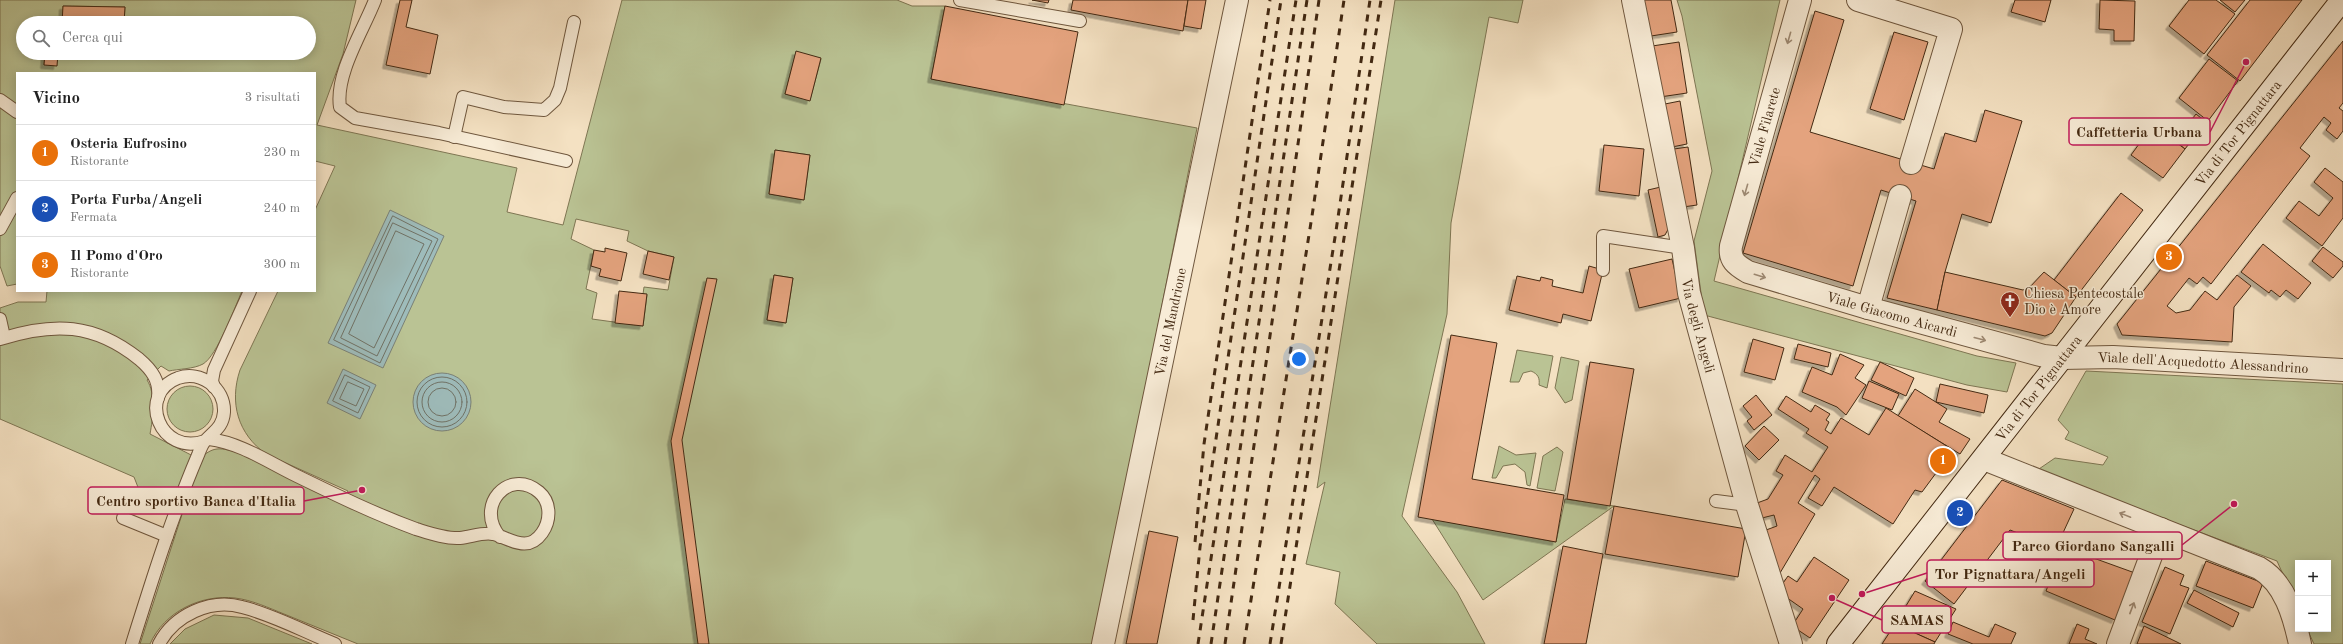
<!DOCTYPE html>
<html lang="it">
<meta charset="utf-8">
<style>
body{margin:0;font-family:"Old Standard TT",serif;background:#f2f2f2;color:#222}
.controls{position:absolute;right:12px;bottom:12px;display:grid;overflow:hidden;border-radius:0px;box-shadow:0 2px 10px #0003}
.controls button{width:36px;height:36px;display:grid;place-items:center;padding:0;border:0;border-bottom:1px solid #e0e0e0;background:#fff;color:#222;font:20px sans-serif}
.you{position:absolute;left:1299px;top:359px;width:14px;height:14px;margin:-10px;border:3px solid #fff;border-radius:50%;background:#1a73e8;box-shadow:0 0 0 6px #1a73e833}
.badge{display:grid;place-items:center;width:26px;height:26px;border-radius:50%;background:#111827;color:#fff;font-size:13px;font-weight:700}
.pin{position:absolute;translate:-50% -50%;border:2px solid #fff;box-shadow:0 1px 4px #0006}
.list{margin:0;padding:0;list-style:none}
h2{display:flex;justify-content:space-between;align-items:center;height:52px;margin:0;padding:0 16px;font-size:17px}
h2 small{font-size:13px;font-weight:400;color:#767676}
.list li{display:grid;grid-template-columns:26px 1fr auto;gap:12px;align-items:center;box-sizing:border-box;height:56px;padding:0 16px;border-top:1px solid #e0e0e0}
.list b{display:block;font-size:15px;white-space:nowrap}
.list p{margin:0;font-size:13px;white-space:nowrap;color:#767676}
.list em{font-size:13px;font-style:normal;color:#767676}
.icon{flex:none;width:22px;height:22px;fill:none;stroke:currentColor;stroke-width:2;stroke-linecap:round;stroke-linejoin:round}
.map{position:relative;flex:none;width:2343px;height:644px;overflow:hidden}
.search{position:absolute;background:#fff;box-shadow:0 2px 10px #0003;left:16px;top:16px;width:300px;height:44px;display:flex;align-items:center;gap:10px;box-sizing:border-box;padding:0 14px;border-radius:22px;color:#767676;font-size:15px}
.panel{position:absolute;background:#fff;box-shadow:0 2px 10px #0003;left:16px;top:72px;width:300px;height:220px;border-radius:0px}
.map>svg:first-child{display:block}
</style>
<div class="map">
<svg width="2343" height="644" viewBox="0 0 2343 644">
<defs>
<filter id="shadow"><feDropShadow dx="-3.5" dy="3.5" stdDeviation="0" flood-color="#0004"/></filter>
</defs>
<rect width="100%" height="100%" fill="#f4e1c2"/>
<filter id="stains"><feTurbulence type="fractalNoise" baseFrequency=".005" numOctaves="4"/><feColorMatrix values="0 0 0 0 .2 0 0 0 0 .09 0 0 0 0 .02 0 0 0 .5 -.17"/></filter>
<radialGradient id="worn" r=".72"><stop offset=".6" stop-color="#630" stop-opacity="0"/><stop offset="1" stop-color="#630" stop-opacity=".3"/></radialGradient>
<g fill="#bac394" stroke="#7e7653" fill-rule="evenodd">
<path d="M0,0H356L343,54L317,125L517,168L507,212L563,225L622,0H897L912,6H945L931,79L1197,128L1095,644H358C333,634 309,624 284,614C269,608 252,600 235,598C201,594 164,612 150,644H140L187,499L174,494L158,506L141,495L134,477L0,419V308L18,302H46L47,291H242C235,307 217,356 203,364C194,369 178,369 169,371L161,366L147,380C156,394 153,418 150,434L199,459C213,447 218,447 236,452L343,501L348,491L266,454C238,434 229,403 240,370L278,291H315V210L335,166L315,161V73H17V284L7,286L0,266ZM63,6L125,7L124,23H309V53H58L44,65L45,53H23V23H62ZM796,52L821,59L810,100L785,94ZM775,150L810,155L804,200L769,194ZM576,219L629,231L627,241L648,251L674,257L668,290L644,287L643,294L647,295L643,326L592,319L597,293L586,289L594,250L571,239ZM774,275L793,278L786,323L767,320Z"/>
<path d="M1395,0H1523L1518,23L1489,17L1451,223L1447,314L1402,516L1457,592L1485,644H1377L1335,604L1340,572L1306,564L1325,482L1317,488Z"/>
<path d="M1677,0H1780L1714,281L1977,356L2016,363L2007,392L1967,385L1704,315L1694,241L1712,171L1682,16Z"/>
<path d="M1517,350L1553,356L1547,388L1539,385C1540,378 1538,374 1531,371L1523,373L1519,382H1510Z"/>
<path d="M1561,357L1579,361L1572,400L1565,403L1555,388Z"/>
<path d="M2086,371L2343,384V644H2314L2307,629H2328V563H2298V608L2277,561L2036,471L2055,458L2103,465L2108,457L2065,439L2069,432L2058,420Z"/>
<circle cx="190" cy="409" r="23"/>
<path d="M1499,446L1516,455L1536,453L1530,486L1527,485L1525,472L1515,464L1503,466L1496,478H1492Z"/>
<path d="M1557,447L1563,452L1555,491L1537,488L1543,456Z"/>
<path d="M1565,499L1614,506L1483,600L1432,519L1556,542Z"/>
<path d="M214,615L248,618L312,644H170L185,629Z"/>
</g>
<g fill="#9ebcbb" stroke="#7a8177">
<path d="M390,210L444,236L383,368L328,343Z"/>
<path d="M343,369L376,385L360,419L327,403Z"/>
<circle cx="442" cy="402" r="29"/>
</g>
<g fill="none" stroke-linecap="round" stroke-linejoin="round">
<g stroke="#707266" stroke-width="1">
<path d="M393,216L438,239L380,363L334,340Z"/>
<path d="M393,223L432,241L377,356L341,338Z"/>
<path d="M396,231L424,244L374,348L349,334Z"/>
<path d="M345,375L370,387L358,413L333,401Z"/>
<circle cx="442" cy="402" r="25"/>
<circle cx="442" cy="402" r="20"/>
<path d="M348,382L364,389L356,406L340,399Z"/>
<circle cx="442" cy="402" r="14"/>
</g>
</g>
<g fill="#e4a37e" stroke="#432912" filter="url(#shadow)">
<path d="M400,0H412L406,27L438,35L430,74L386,65Z"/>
<path d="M1032,0H1049L1048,3Z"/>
<path d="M1073,0H1188L1183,31L1071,10Z"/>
<path d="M1188,0H1206L1201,29L1184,26Z"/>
<path d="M1644,0H1671L1677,32L1651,36Z"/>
<path d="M2015,0H2051L2045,22L2011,12Z"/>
<path d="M2100,0L2135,1L2134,41H2114V30L2099,29Z"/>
<path d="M2189,0H2216L2235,14L2204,54L2169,26Z"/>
<path d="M2220,0H2245L2235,12Z"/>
<path d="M2250,0H2302L2240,81L2207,55Z"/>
<path d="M63,6L125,7L124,23H62Z"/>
<path d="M945,6L1078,32L1064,105L931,79Z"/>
<path d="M1815,11L1844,20L1810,132L1934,169L1945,133L1976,142L1985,110L2022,121L1991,223L1962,214L1945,272L1937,310L1887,298L1916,201L1900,196L1881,190L1853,286L1743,253Z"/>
<path d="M1894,32L1928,42L1904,120L1870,109Z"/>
<path d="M2343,41V103L2339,108L2343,111V131L2337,139L2326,130L2331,123L2324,117L2300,148L2310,156L2211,284L2203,277L2197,284L2189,278L2167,306L2176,313L2190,310L2205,291L2217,300L2237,275L2251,286L2234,307L2232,342L2122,335L2117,324Z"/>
<path d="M1679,42L1687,93L1660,97L1652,46Z"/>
<path d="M796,51L821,58L810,101L785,94Z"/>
<path d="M45,53H58L57,66L44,65Z"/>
<path d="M2209,59L2238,81L2208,121L2179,98Z"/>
<path d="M1680,101L1687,144L1672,147L1665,104Z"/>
<path d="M2196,114L2206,122L2185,149L2175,141Z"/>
<path d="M2153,125L2185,149L2163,178L2131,155Z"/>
<path d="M1604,145L1644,149L1639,196L1599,191Z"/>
<path d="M1688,147L1697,205L1683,207L1674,149Z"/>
<path d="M775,150L810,155L804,200L769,194Z"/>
<path d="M2325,168L2343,182V218L2322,246L2286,218L2299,201L2319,216L2333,198L2314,182Z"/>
<path d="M1665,186L1672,222L1665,235L1658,237L1648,190Z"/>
<path d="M2121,193L2143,210L2076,297L2054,280Z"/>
<path d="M2263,244L2311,283L2298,299L2286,290L2280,297L2271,290L2269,293L2241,272Z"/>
<path d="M2323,247L2343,262V266L2333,278L2312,261Z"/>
<path d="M605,248L627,253L621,281L599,276L601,269L591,266L594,250L605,252Z"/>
<path d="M648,251L674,257L669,280L643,274Z"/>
<path d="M1672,259L1681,298L1639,308L1629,269Z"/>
<path d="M1589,266L1603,270L1591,321L1563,314L1561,323L1509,310L1517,276L1540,281L1541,277L1553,280L1552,286L1583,293Z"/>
<path d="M1945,272L2023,290L2029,288L2044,272L2076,297L2052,333L2045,336L1937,310Z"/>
<path d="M774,275L793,278L786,323L767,320Z"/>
<path d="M707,278L717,279L682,440L709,644H698L671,441Z"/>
<path d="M619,291L647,294L643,326L615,323Z"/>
<path d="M1451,335L1497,343L1472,479L1564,495L1556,542L1418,517Z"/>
<path d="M1753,339L1784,348L1775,380L1744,372Z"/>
<path d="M1798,344L1831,353L1828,367L1794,359Z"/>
<path d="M1840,354L1864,365L1855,378L1866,385L1846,415L1837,407L1802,392L1812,367L1832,375Z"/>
<path d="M1590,362L1634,369L1610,506L1567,499Z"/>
<path d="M1880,362L1914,378L1906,396L1871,380Z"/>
<path d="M1869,381L1899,394L1892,410L1862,398Z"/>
<path d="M1940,384L1988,395L1984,413L1936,402Z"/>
<path d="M1915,389L1947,409L1939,422L1970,439L1960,454L1898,416Z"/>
<path d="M1756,395L1772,415L1754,430L1747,421L1752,417L1743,406Z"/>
<path d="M1786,396L1811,412L1815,405L1830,414L1826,420L1829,422L1825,430L1831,434L1841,418L1869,435L1886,408L1953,450L1922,492L1915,490L1893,524L1834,487L1822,506L1808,498L1820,479L1815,475L1798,503L1815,514L1780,573L1766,530L1777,526L1774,515L1762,518L1757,503L1768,499L1783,475L1776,471L1785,455L1812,472L1828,447L1806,433L1809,429L1778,409Z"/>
<path d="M1764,426L1779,440L1759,460L1745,446Z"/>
<path d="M2002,480L2074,509L2056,548L2010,530L1954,604L1925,581Z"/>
<path d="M1614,506L1746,529L1738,577L1605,554Z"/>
<path d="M1149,531L1178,537L1157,644H1126Z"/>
<path d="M1563,546L1603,554L1586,644H1544Z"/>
<path d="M2063,547L2135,573L2115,620L2046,591Z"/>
<path d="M1814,557L1849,580L1810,638L1792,626L1803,609L1783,595L1781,586L1788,576L1797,582Z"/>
<path d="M2206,561L2263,583L2253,608L2196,586Z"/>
<path d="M2165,567L2184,575L2180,585L2189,588L2170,634L2142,622Z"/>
<path d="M2194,590L2239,613L2233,627L2187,603Z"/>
<path d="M1915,591L1956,609L1935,642L1895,624Z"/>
<path d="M1953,622L1989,637L1995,624L2016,633L2011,644H1973L1948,634Z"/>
<path d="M1895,624L1935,642L1934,644H1882Z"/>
<path d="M2077,624L2089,629L2085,639L2097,644H2069Z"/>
<path d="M2144,626L2181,644H2137Z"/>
</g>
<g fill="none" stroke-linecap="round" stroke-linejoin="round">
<g stroke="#6f573e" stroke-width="14">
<g id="service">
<path d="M375,0C363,31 335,74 340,107L355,118L439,133L566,161"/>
<path d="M960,0L1080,21"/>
<path d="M0,100L17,112"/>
<path d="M454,137L463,97L504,107L544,110L555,100L560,88L574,22"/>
<path d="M0,229L17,198"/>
<path d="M1603,270V236L1683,248"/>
<path d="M0,319L4,337"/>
<path d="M0,339C54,322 94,323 139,359C152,370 160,381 158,398"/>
<path d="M214,387L212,381L214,370L250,291"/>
<path d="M209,439C241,443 268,462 297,476C336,495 375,514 416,529C429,533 446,539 460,538C471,537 482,532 493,534C510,538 527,554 542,533C551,520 551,502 539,492C509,467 474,506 500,537"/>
<path d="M1716,501L1747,505"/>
<path d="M123,518L167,536"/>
<path d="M132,644C152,580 172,516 198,455C200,450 202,444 205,441C214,431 223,427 224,412C225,388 201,370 178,378C136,394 160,457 205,441"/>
<path d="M159,644C174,615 211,598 242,607C274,615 305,632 335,644"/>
</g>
</g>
<g stroke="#6f573e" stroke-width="24">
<g id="minor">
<path id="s1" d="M1800,0L1731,246C1729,260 1736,265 1748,272L1868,308L2044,356L2062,358L2113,357L2343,370"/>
<path d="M1858,0L1951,29L1911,163"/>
<path d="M1868,308L1900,196"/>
<path d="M1984,459L2259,568C2285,583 2294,616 2300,644"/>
<path d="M2118,644L2161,529"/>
</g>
</g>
<g stroke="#6f573e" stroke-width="24">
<g id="tertiary">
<path id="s2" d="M1633,0L1683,248L1689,293L1747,505L1791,644"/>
<path id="s3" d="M1103,644L1237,0"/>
</g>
</g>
<g stroke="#432912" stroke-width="24">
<g id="secondary">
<path id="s4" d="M1838,644L2342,0"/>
</g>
</g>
<use href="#service" stroke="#f8ecd7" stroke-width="12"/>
<use href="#minor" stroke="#f8ecd7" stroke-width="22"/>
<use href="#tertiary" stroke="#f8ecd7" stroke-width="22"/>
<use href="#secondary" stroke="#f8ecd7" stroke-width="22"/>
<g stroke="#432912" stroke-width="3" stroke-dasharray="7 7" stroke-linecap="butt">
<path d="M1195,542L1204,444L1270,0"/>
<path d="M1193,620L1200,547L1281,0"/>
<path d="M1198,644L1296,0"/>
<path d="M1211,644L1307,0"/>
<path d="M1225,644L1319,0"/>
<path d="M1244,644L1312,216L1344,0"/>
<path d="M1270,644L1336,231L1370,0"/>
<path d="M1281,644L1381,0"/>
</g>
</g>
<defs><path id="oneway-shaft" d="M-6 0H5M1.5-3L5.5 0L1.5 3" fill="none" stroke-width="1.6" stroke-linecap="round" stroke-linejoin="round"/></defs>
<g stroke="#9e8a74">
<use href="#oneway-shaft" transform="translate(1789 38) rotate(106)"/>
<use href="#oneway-shaft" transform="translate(1746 190) rotate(106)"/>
<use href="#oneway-shaft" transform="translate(1760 276) rotate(17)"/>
<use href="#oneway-shaft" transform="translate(1980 339) rotate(15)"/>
<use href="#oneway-shaft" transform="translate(2125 515) rotate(-158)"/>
<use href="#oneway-shaft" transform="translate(2132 608) rotate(-69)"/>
</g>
<defs>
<g id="church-pin" transform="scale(1)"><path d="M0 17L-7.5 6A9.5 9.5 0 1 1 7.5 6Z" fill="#8f2418" stroke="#f8ecd7"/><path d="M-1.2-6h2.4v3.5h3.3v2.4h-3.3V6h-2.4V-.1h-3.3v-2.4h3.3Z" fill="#fff"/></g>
</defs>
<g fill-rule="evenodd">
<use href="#church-pin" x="2010" y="301"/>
</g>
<g text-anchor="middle" stroke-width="3" stroke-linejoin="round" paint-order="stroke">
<g font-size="14" fill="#432912" stroke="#f8ecd7">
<text transform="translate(1764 127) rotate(-74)" y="5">Viale Filarete</text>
<text dy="5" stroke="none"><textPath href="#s4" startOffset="649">Via di Tor Pignattara</textPath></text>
<text dy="5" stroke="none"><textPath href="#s1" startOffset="439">Viale Giacomo Aicardi</textPath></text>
<text dy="5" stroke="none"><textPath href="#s3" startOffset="329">Via del Mandrione</textPath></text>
<text dy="5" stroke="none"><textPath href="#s2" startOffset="332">Via degli Angeli</textPath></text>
<text dy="5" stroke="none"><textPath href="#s1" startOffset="756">Viale dell'Acquedotto Alessandrino</textPath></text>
<text dy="5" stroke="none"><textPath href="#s4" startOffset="325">Via di Tor Pignattara</textPath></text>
</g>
<g font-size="14" fill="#432912" stroke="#f8ecd7" text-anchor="start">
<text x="2024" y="298">Chiesa Pentecostale<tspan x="2024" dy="16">Dio è Amore</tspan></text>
</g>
</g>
<path fill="none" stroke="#c2185b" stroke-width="1.5" d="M2246 62L2210 132M362 490L304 501M2234 504L2182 545M1862 594L1927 573M1832 598L1882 620"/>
<g fill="#c2185b" stroke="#f8ecd7" stroke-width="1.5">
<circle cx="2246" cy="62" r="4"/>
<circle cx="362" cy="490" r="4"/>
<circle cx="2234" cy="504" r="4"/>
<circle cx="1862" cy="594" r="4"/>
<circle cx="1832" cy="598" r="4"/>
</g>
<g fill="#f8ecd7" stroke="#c2185b" stroke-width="1.5">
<rect x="2069" y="118" width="141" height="27" rx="4"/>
<rect x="88" y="487" width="216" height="27" rx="4"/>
<rect x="2003" y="532" width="179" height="27" rx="4"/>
<rect x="1927" y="560" width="167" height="27" rx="4"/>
<rect x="1882" y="606" width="69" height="27" rx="4"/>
</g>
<g font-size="15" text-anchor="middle" font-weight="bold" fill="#432912">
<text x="2139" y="137">Caffetteria Urbana</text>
<text x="196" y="506">Centro sportivo Banca d'Italia</text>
<text x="2093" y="551">Parco Giordano Sangalli</text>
<text x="2010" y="579">Tor Pignattara/Angeli</text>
<text x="1917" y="625">SAMAS</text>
</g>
<rect width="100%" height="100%" filter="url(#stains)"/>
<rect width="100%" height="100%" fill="url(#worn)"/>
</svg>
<div class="controls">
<button>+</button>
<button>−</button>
</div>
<div class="you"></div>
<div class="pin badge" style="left:1943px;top:461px;background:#e8710a">1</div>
<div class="pin badge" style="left:1960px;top:513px;background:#1a4fb4">2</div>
<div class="pin badge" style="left:2169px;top:257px;background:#e8710a">3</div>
<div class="search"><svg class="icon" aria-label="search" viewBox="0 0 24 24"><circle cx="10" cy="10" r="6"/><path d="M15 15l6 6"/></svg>Cerca qui</div>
<section class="panel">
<h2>Vicino<small>3 risultati</small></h2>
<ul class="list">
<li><span class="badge" style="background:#e8710a">1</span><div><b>Osteria Eufrosino</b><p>Ristorante</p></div><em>230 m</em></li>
<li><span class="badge" style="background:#1a4fb4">2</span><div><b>Porta Furba/Angeli</b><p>Fermata</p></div><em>240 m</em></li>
<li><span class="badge" style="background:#e8710a">3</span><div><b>Il Pomo d'Oro</b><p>Ristorante</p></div><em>300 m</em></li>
</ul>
</section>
</div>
